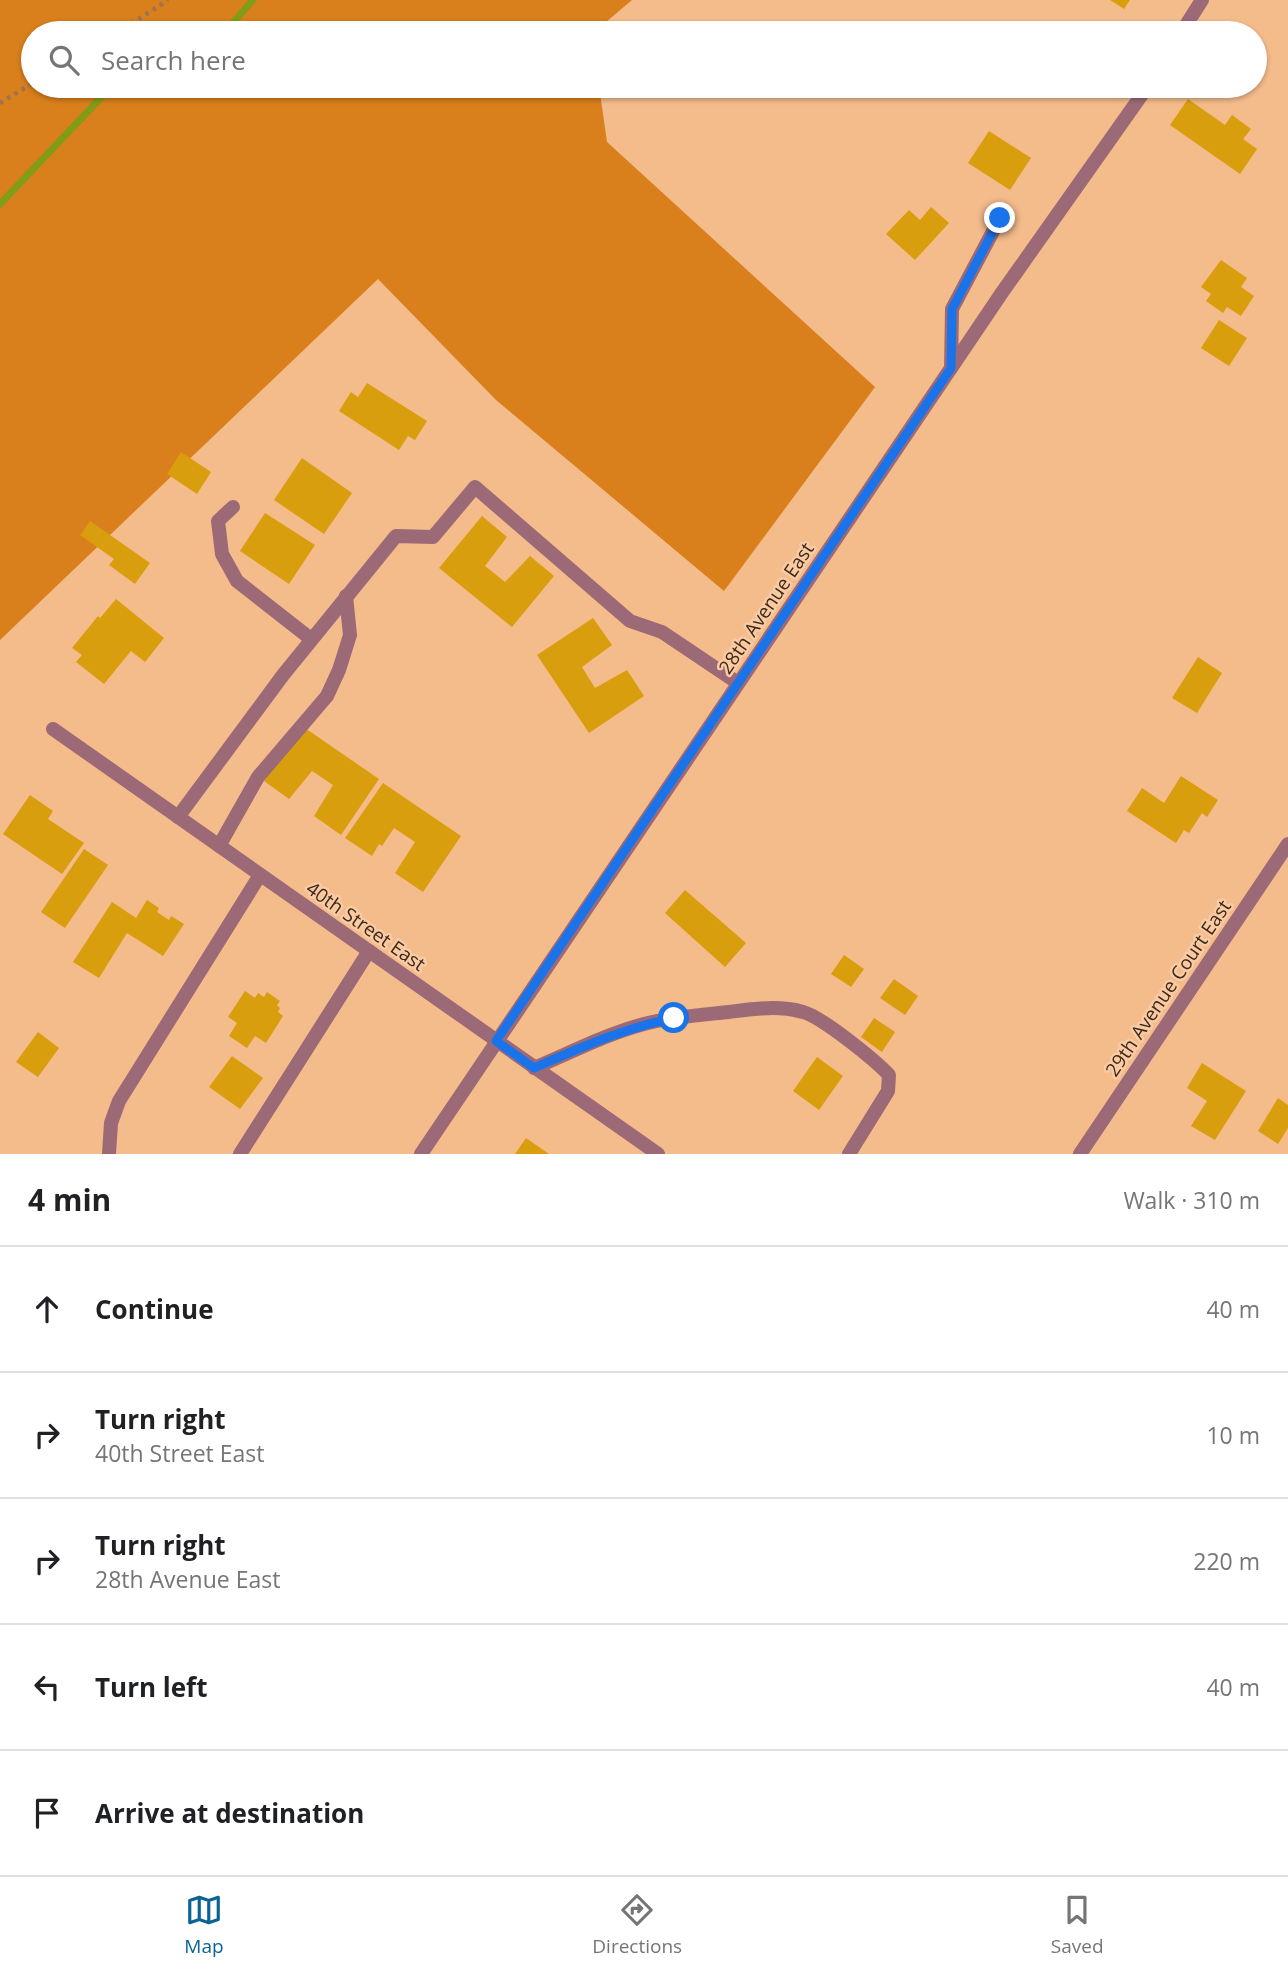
<!DOCTYPE html>
<meta charset="utf-8">
<style>
body{margin:0;font-family:"Open Sans",sans-serif;background:#f2f2f2;color:#202124}
.stop{position:absolute;width:21px;height:21px;margin:-16px;border:5px solid #1a73e8;border-radius:50%;background:#fff}
.stop.end{background:#1a73e8;border-color:#fff;box-shadow:0 2px 7px #0008}
.list{margin:0;padding:0;list-style:none}
h2{display:flex;justify-content:space-between;align-items:center;height:91px;margin:0;padding:0 28px;font-size:30px}
h2 small{font-size:23px;font-weight:400;color:#757577}
.list li{display:grid;grid-template-columns:46px 1fr auto;gap:21px;align-items:center;box-sizing:border-box;height:126px;padding:0 28px;border-top:2px solid #e0e0e0}
.list b{display:block;font-size:26px;white-space:nowrap}
.list p{margin:0;font-size:23px;white-space:nowrap;color:#757577}
.list em{font-size:23px;font-style:normal;color:#757577}
.icon{flex:none;width:38px;height:38px;fill:none;stroke:currentColor;stroke-width:2;stroke-linecap:round;stroke-linejoin:round}
.map{position:relative;flex:none;width:1288px;height:1154px;overflow:hidden}
.search{position:absolute;background:#fff;box-shadow:0 2px 5px #0004;left:21px;right:21px;top:21px;height:77px;display:flex;align-items:center;gap:18px;box-sizing:border-box;padding:0 24px;border-radius:38px;color:#757577;font-size:26px}
.sheet{height:721px;background:#fff}
nav{display:flex;justify-content:space-around;align-items:center;box-sizing:border-box;height:98px;border-top:2px solid #e0e0e0;background:#fff;font-size:19px;color:#757577}
nav a{display:grid;justify-items:center;gap:4px}
nav .on{color:#0b6394}
.map>svg:first-child{display:block}
</style>
<div class="map">
<svg width="1288" height="1154" viewBox="0 0 1288 1154">
<rect width="100%" height="100%" fill="#f4bb8b"/>
<path fill="#d97f1b" d="M0,0H632L593,33H33V86H599L607,142L875,387L724,591L496,400L378,279L0,640Z"/>
<g fill="none" stroke-linecap="round" stroke-linejoin="round">
<g stroke="#829c17" stroke-width="7">
<path d="M213,33L231,25L253,0"/>
<path d="M0,204L112,86"/>
</g>
</g>
<g fill="#d99e0d">
<path d="M1110,0H1130L1124,9Z"/>
<path d="M1188,99L1225,125L1232,115L1251,129L1243,139L1257,149L1240,174L1170,125Z"/>
<path d="M989,131L1031,158L1010,190L968,163Z"/>
<path d="M931,207L949,223L915,260L886,234L909,210L920,220Z"/>
<path d="M1221,260L1247,278L1241,287L1254,296L1241,316L1227,307L1223,313L1206,301L1211,294L1201,287Z"/>
<path d="M1219,320L1247,338L1229,366L1201,348Z"/>
<path d="M367,383L427,421L415,440L408,436L399,450L339,411L351,392L358,397Z"/>
<path d="M181,452L211,472L197,494L167,474Z"/>
<path d="M302,458L352,493L324,534L274,500Z"/>
<path d="M265,513L315,545L289,584L240,551Z"/>
<path d="M482,516L507,537L485,566L505,582L530,556L554,576L512,627L439,568Z"/>
<path d="M90,521L150,563L135,584L109,565L114,559L80,535Z"/>
<path d="M116,599L164,638L145,662L131,651L104,684L76,662L82,655L72,648L98,616L100,618Z"/>
<path d="M593,618L612,645L582,667L595,688L627,670L644,696L589,733L537,655Z"/>
<path d="M1198,657L1222,673L1197,713L1172,698Z"/>
<path d="M302,726L379,779L341,835L314,816L333,785L312,771L289,799L264,781Z"/>
<path d="M1181,776L1218,800L1207,817L1202,813L1189,833L1184,830L1176,843L1127,811L1142,788L1164,803Z"/>
<path d="M383,783L461,836L423,892L395,873L415,842L394,828L382,846L379,844L372,856L345,838Z"/>
<path d="M30,795L53,811L48,819L84,843L62,874L3,834Z"/>
<path d="M84,849L108,865L65,928L41,912Z"/>
<path d="M685,890L746,943L725,967L665,913Z"/>
<path d="M147,900L159,908L157,912L169,920L171,916L184,924L163,956L127,933L99,978L73,962L112,902L136,918Z"/>
<path d="M844,955L864,969L851,987L831,974Z"/>
<path d="M894,979L918,996L905,1015L880,998Z"/>
<path d="M245,991L255,998L258,993L264,997L267,992L280,1001L277,1005L280,1008L278,1012L283,1016L266,1043L255,1036L247,1048L229,1036L237,1023L228,1017Z"/>
<path d="M874,1018L895,1032L882,1052L861,1037Z"/>
<path d="M38,1032L59,1048L38,1077L16,1062Z"/>
<path d="M232,1056L263,1078L240,1109L209,1087Z"/>
<path d="M817,1057L843,1076L819,1110L793,1091Z"/>
<path d="M1202,1063L1246,1091L1215,1140L1191,1126L1207,1101L1187,1088Z"/>
<path d="M1278,1098L1288,1105V1128L1278,1144L1258,1131Z"/>
<path d="M526,1138L549,1154H515Z"/>
</g>
<g fill="none" stroke-linecap="round" stroke-linejoin="round">
<g stroke="#9c7452" stroke-width="4.5" stroke-dasharray="3.5 5" stroke-linecap="butt">
<path d="M117,33L168,0"/>
<path d="M0,103L33,83"/>
</g>
<g stroke="#9c6977" stroke-width="14">
<path d="M951,368L952,309L1000,218"/>
<path d="M233,507L218,521L222,554L237,581L311,639"/>
<path d="M178,817L283,675L396,536L433,537L475,487L630,621L662,632L738,683"/>
<path d="M219,846L258,777L327,696L339,670L350,635L346,596"/>
<path d="M534,1068C570,1053 606,1034 644,1024C671,1017 700,1015 729,1012C753,1009 779,1005 803,1012C822,1017 875,1060 889,1075L888,1091L849,1154"/>
<path d="M109,1154L111,1123L119,1101L260,875"/>
<path d="M240,1154L369,951"/>
</g>
<g stroke="#9c6977" stroke-width="14">
<path d="M1181,33L1202,0"/>
<path d="M53,729L658,1154"/>
<path d="M421,1154L1001,294L1148,86"/>
<path d="M1080,1154L1288,844"/>
</g>
</g>
<g fill="none" stroke-linecap="round" stroke-linejoin="round">
<path stroke="#1a73e8" stroke-width="9" d="M674,1018C624,1028 580,1048 534,1068L496,1041L951,368L952,309L1000,218"/>
</g>
<g text-anchor="middle" stroke-width="5" stroke-linejoin="round" paint-order="stroke">
<g font-size="19" fill="#3f2916" stroke="#f9cba5">
<text transform="translate(766 608) rotate(-56)" y="7">28th Avenue East</text>
<text transform="translate(366 926) rotate(35)" y="7">40th Street East</text>
<text transform="translate(1168 988) rotate(-56)" y="7">29th Avenue Court East</text>
</g>
</g>
</svg>
<div class="stop" style="left:674px;top:1018px"></div>
<div class="stop end" style="left:1000px;top:218px"></div>
<div class="search"><svg class="icon" aria-label="search" viewBox="0 0 24 24"><circle cx="10" cy="10" r="6"/><path d="M15 15l6 6"/></svg>Search here</div>
</div>
<section class="sheet">
<h2>4 min<small>Walk · 310 m</small></h2>
<ul class="list">
<li><svg class="icon" aria-label="ahead" viewBox="0 0 24 24"><path d="M12 20V5M6 11l6-6 6 6"/></svg><div><b>Continue</b></div><em>40 m</em></li>
<li><svg class="icon" aria-label="right" viewBox="0 0 24 24"><path d="M7 20v-9h11M14 6l5 5-5 5"/></svg><div><b>Turn right</b><p>40th Street East</p></div><em>10 m</em></li>
<li><svg class="icon" aria-label="right" viewBox="0 0 24 24"><path d="M7 20v-9h11M14 6l5 5-5 5"/></svg><div><b>Turn right</b><p>28th Avenue East</p></div><em>220 m</em></li>
<li><svg class="icon" aria-label="left" viewBox="0 0 24 24"><path d="M17 20v-9H6M10 6l-5 5 5 5"/></svg><div><b>Turn left</b></div><em>40 m</em></li>
<li><svg class="icon" aria-label="arrive" viewBox="0 0 24 24"><path d="M6 21V4h12l-3 4 3 4H6"/></svg><div><b>Arrive at destination</b></div></li>
</ul>
</section>
<nav>
<a class="on"><svg class="icon" aria-label="map" viewBox="0 0 24 24"><path d="M3 6l6-2 6 2 6-2v14l-6 2-6-2-6 2zM9 4v14M15 6v14"/></svg>Map</a>
<a><svg class="icon" aria-label="directions" viewBox="0 0 24 24"><path d="M12 3l9 9-9 9-9-9zM9 14v-3h6M13 9l2 2-2 2"/></svg>Directions</a>
<a><svg class="icon" aria-label="saved" viewBox="0 0 24 24"><path d="M7 4h10v16l-5-4-5 4z"/></svg>Saved</a>
</nav>
